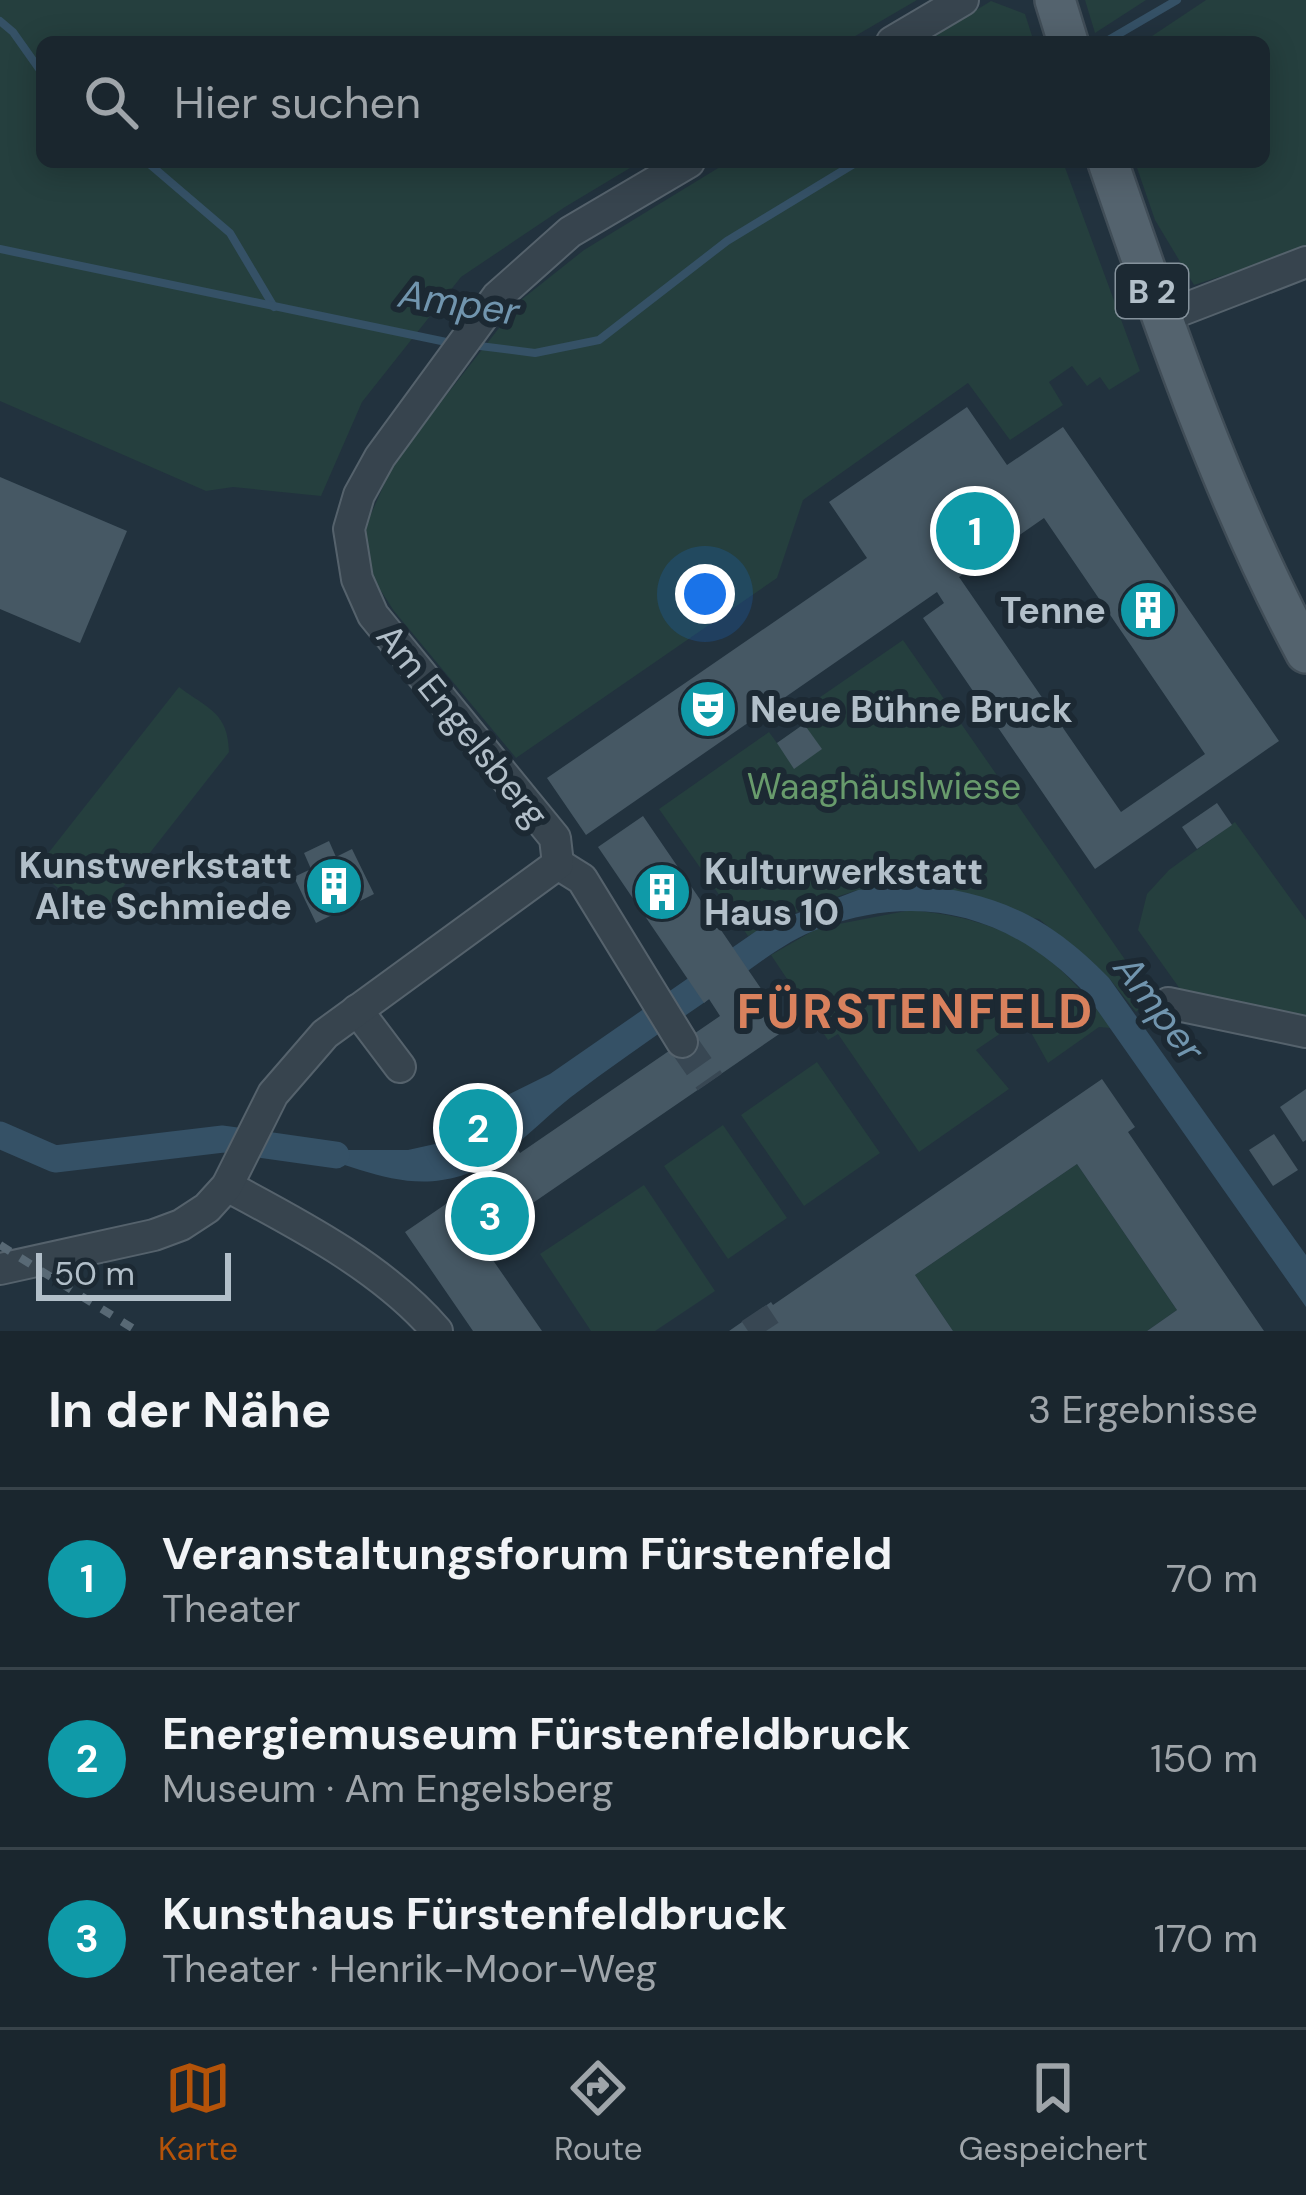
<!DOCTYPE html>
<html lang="de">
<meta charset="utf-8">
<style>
body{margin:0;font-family:"DM Sans",sans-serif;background:#232e36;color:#f1f3f6}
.scale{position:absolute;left:36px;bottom:30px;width:195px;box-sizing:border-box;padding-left:12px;border:6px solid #b2bfc9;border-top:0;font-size:33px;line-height:42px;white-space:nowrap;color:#b2bfc9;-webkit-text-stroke:9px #1c2933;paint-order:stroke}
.you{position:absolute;left:705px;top:594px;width:42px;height:42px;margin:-30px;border:9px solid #fff;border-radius:50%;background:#1a73e8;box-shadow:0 0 0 18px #1a73e833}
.badge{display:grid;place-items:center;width:78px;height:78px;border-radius:50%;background:#b45309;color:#fff;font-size:39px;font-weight:700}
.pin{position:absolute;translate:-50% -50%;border:6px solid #fff;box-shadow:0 3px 12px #0006}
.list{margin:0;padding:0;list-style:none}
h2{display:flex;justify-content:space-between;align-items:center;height:156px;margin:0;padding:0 48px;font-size:51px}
h2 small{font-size:39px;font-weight:400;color:#9fa5aa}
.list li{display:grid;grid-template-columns:78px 1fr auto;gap:36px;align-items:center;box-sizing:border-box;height:180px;padding:0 48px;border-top:3px solid #38434a}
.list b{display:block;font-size:45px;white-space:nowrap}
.list p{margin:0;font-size:39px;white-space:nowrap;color:#9fa5aa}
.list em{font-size:39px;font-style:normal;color:#9fa5aa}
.icon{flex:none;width:66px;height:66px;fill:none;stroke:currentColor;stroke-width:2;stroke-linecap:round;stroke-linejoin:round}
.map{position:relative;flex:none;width:1306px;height:1331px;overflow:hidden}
.search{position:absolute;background:#1a262e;box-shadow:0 6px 30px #0003;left:36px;right:36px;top:36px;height:132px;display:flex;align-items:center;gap:30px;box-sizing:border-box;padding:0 42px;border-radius:18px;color:#9fa5aa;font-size:45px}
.sheet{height:696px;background:#1a262e}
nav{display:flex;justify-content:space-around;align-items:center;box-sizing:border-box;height:168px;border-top:3px solid #38434a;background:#1a262e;font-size:33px;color:#9fa5aa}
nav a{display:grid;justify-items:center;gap:6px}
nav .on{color:#b45309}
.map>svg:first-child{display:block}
</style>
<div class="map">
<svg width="1306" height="1331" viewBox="0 0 1306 1331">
<rect width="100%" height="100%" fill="#22323e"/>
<g fill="#253f3e">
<path d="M0,0H917L845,42H42V162H640L565,207L461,277L362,402L321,496L233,487L206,491L0,401Z"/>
<path d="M1085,0H1146L1095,33Z"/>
<path d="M1206,0H1306V249L1194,285L1155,220L1135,162H1264V42H1143Z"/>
<path d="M991,1L1025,14L1034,42H924Z"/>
<path d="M728,162H1063L1140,371L1109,390L1100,377L1087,386L1072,366L1049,382L1063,405L1010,440L968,383L803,500L777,578L516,758L394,611L372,577L364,530L394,462L521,300L584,250Z"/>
<path d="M903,640L1151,997L1136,1012L1109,978L1039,919L858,890L811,905L748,936L659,809L769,732L777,743L804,724L797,713Z"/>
<path d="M179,687C208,709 228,712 229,752L98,919L35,870Z"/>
<path d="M1235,822L1306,920V1022L1180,989L1138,930L1147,894L1169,870Z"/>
<path d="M911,910C1009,920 1053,950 1111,1028L1099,1027L1048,1063L1023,1018L976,1050L1009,1089L919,1152L838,1034L828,1040L771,955L818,928Z"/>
<path d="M817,1062L880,1153L804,1206L741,1115Z"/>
<path d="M723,1125L787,1218L728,1259L664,1166Z"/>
<path d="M1077,1164L1177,1310L1147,1331H953L915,1275Z"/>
<path d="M644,1185L715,1291L655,1331H591L540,1254Z"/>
</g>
<path fill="#355166" d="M908,883C996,893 1047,914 1109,978L1306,1255V1307L1086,994C1013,917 924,890 821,928C779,943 742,977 705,1002C660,1033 614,1064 571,1097C529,1130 498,1172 442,1180C395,1188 344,1163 300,1150H408L435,1144L487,1105L550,1074L762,927L858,890Z"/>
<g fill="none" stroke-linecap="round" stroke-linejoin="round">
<g stroke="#355166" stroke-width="8">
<path d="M0,21L13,32L42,73"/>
<path d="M1105,42L1177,0"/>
<path d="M147,162L230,233L274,307"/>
<path d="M0,249L451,343"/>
<path d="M472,345L535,353L599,340L727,241L857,162"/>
</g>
<path stroke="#355166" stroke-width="27" d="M0,1135L55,1159L223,1139L336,1155"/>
</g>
<g fill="#465864" fill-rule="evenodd">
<path d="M967,407L1007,465L1063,427L1279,741L1095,869L923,618L944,603L937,592L586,835L547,778L867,558L829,502ZM1044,518L1205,754L1121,812L959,577Z"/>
<path d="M0,477L127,531L80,643L0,609Z"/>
<path d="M804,724L822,749L794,769L777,743Z"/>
<path d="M1217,803L1232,825L1197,849L1182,827Z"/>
<path d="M643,816L788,1028L479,1240L542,1331H473L405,1232L500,1167L457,1106L478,1091L520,1153L720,1016L709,999L704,1003L598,847Z"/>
<path d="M329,841L336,857L352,849L374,894L316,923L294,877L311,869L304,853Z"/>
<path d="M1102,1079L1135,1127L1128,1132L1264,1331H1147L1177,1310L1077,1164L915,1275L953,1331H729L771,1302L773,1305Z"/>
<path d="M1306,1089V1140L1303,1142L1280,1107Z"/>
<path d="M1274,1134L1298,1170L1273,1186L1249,1150Z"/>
</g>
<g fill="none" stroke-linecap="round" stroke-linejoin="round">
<g stroke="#384753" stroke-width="30" stroke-dasharray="30 15" stroke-linecap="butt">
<path d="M682,1042L710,1082"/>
<path d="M754,1313L766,1331"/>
</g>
<g stroke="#55626c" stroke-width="34">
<g id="minor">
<path d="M892,42L963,0"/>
<path d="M1161,318L1306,262"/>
<path d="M558,864L582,879L682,1042"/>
<path d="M1168,1003L1306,1032"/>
<path d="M357,1010L400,1067"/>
<path d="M227,1186C300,1225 383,1268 437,1331"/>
<path d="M0,1269L154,1235L181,1225L207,1208L227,1186L273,1094L325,1034L558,864L555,838L373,615L357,579L349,529L359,495L380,457L497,297L570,232L689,162"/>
</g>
</g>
<g stroke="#404d57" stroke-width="44">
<g id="major">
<path d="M1055,0L1068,42"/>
<path d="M1108,162C1165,328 1223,498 1306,653"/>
</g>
</g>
<use href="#minor" stroke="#37444e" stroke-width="30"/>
<use href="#major" stroke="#54636e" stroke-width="39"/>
<path stroke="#586975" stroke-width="8" stroke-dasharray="12 12" stroke-linecap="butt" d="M0,1245L137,1331"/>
</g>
<defs>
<g id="building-disc" transform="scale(3)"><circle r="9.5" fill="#0f9aa8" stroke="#1c2933"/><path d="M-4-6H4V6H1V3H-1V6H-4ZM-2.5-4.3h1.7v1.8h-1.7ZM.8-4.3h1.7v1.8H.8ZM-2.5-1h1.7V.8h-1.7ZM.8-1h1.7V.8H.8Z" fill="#fff"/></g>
<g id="theatre-disc" transform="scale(3)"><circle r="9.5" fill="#0f9aa8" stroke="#1c2933"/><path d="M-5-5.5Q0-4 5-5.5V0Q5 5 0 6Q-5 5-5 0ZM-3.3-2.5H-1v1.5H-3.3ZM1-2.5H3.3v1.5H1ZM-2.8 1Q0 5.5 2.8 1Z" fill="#fff"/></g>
</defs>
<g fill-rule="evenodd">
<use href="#building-disc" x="1148" y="610"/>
<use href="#theatre-disc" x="708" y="709"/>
<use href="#building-disc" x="334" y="886"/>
<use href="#building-disc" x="662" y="892"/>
</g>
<g text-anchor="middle" stroke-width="12" stroke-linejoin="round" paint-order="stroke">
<rect fill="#1c2933" stroke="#85929c" stroke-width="3" x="1116" y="264" width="72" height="54" rx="9"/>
<g font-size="33" font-weight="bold" fill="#b2bfc9">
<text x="1152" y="303">B 2</text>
</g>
<g font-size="36" font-weight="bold" fill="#b2bfc9" stroke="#1c2933" text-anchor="end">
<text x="1106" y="623">Tenne</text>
<text x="750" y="722" text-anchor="start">Neue Bühne Bruck</text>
<text x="292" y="878">Kunstwerkstatt<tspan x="292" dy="41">Alte Schmiede</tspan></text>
<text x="704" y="884" text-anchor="start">Kulturwerkstatt<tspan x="704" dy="41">Haus 10</tspan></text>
</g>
<g font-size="36" fill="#b2bfc9" stroke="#1c2933">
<text transform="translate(463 725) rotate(51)" y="13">Am Engelsberg</text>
</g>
<g font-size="36" fill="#689b6c" stroke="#1c2933">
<text x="884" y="799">Waaghäuslwiese</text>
</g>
<g font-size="39" font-style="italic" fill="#7195ae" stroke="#1c2933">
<text transform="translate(459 302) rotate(9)" y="14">Amper</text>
<text transform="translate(1160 1008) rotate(53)" y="14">Amper</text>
</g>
<g font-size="48" font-weight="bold" letter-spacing="3" fill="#d9815d" stroke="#1c2933">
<text x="916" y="1028">FÜRSTENFELD</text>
</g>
</g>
</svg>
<div class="scale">50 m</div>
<div class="you"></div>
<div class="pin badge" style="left:975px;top:531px;background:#0f9aa8">1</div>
<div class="pin badge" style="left:478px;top:1128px;background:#0f9aa8">2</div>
<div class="pin badge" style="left:490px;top:1216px;background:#0f9aa8">3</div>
<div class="search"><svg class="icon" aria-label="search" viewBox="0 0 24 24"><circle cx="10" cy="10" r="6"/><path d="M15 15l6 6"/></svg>Hier suchen</div>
</div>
<section class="sheet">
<h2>In der Nähe<small>3 Ergebnisse</small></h2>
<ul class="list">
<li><span class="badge" style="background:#0f9aa8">1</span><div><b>Veranstaltungsforum Fürstenfeld</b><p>Theater</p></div><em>70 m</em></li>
<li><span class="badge" style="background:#0f9aa8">2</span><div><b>Energiemuseum Fürstenfeldbruck</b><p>Museum · Am Engelsberg</p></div><em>150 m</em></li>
<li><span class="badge" style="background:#0f9aa8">3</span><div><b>Kunsthaus Fürstenfeldbruck</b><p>Theater · Henrik-Moor-Weg</p></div><em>170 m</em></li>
</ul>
</section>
<nav>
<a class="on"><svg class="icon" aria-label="map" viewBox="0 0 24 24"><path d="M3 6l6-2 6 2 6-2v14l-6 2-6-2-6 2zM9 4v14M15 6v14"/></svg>Karte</a>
<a><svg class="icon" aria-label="directions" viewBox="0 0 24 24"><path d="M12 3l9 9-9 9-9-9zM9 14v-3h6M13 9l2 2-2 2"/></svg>Route</a>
<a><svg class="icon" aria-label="saved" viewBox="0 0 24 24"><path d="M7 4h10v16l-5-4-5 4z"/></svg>Gespeichert</a>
</nav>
